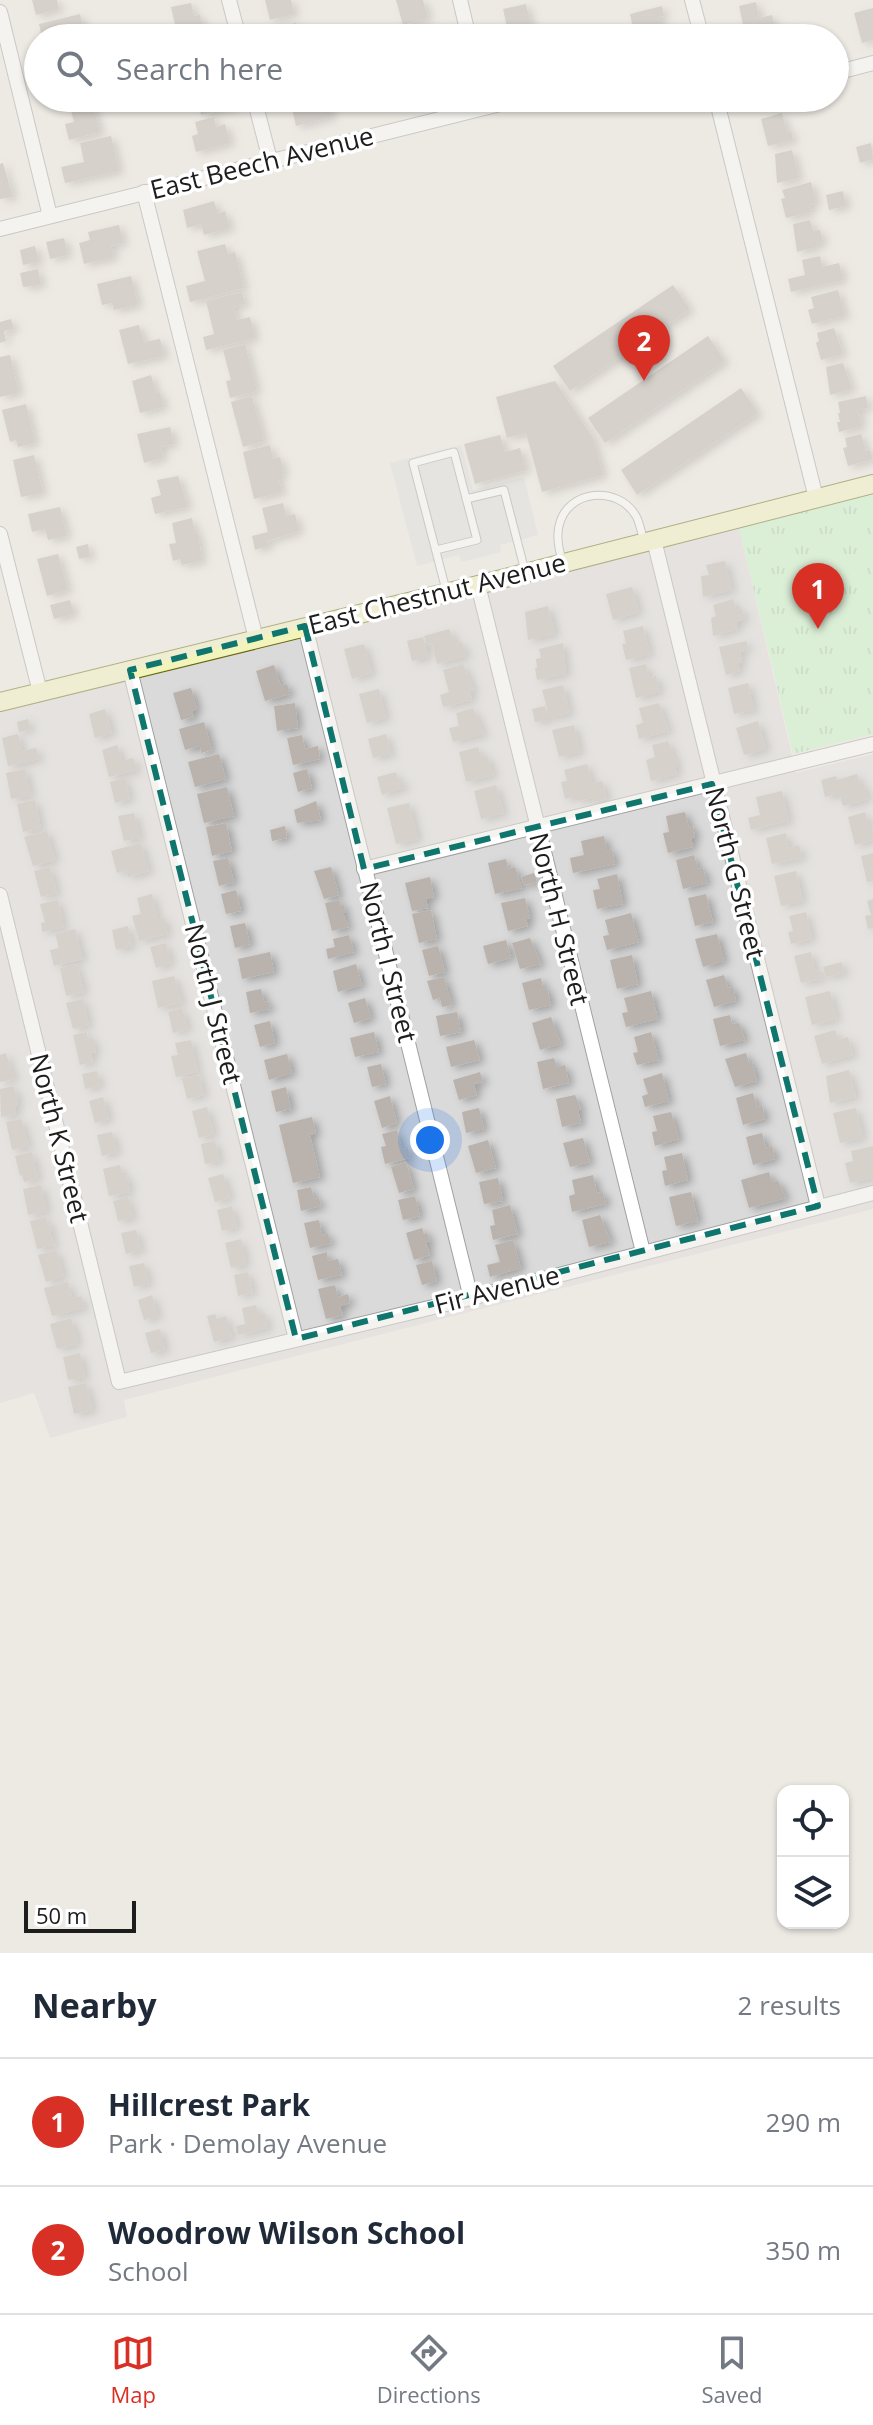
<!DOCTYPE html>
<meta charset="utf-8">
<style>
body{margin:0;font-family:"Open Sans",sans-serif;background:#f6f6f7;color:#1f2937}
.controls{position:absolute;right:24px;bottom:24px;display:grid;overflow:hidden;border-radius:16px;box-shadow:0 2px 6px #0004}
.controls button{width:72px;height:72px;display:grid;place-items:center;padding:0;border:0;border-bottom:2px solid #e0e1e3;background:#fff;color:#1f2937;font:40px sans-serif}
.scale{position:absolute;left:24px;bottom:20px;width:112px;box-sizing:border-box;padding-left:8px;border:4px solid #1d1d1d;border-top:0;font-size:22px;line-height:28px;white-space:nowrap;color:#1d1d1d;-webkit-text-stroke:6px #fff;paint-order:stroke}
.you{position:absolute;left:430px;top:1140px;width:28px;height:28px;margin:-20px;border:6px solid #fff;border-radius:50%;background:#1a73e8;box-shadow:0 0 0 12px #1a73e833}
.badge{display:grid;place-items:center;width:52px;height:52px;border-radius:50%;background:#d93025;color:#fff;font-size:26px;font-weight:700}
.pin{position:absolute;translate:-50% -66px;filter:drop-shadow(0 2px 4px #0008)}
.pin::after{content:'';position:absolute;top:42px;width:28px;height:24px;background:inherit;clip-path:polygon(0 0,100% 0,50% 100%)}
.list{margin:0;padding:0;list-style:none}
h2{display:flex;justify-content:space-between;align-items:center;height:104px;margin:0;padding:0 32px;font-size:34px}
h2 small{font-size:26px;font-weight:400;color:#747a83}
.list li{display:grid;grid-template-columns:52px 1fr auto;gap:24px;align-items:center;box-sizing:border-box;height:128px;padding:0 32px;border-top:2px solid #e0e1e3}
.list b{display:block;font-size:30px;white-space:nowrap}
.list p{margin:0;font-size:26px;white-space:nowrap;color:#747a83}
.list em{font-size:26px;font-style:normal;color:#747a83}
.icon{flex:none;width:44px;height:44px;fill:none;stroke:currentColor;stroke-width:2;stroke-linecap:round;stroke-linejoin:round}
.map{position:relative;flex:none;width:873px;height:1953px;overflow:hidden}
.search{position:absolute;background:#fff;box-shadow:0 2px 6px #0004;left:24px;right:24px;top:24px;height:88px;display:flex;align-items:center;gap:20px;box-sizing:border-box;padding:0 28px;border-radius:44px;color:#747a83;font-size:30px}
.sheet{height:360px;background:#fff}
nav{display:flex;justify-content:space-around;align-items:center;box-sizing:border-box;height:112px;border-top:2px solid #e0e1e3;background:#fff;font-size:22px;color:#747a83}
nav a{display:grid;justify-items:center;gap:4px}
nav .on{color:#d93025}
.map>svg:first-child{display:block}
</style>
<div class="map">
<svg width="873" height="1953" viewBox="0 0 873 1953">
<defs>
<pattern id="park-tufts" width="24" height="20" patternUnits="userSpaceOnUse" patternTransform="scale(2)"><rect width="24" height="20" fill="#c5f4c6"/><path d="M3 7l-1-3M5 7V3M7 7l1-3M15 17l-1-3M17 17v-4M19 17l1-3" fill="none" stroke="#a9d1aa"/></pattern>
<filter id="shadow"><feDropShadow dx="5" dy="3" stdDeviation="4" flood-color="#0004"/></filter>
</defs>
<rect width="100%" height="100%" fill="#edeae4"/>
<path fill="#dbdada" d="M738,524L796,773L873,754V1209L124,1400L127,1417L50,1438L34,1393L0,1403V711L611,559Z"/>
<path fill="url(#park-tufts)" d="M873,491V734L793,754L738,524Z"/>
<path fill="#ddd" d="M461,445L473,490L524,477L538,535L500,545L501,552L461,562L459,555L417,566L390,463Z"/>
<g fill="#bab3ad" filter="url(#shadow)">
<path d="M32,0H57L59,9L36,15Z"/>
<path d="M265,0H291L294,14L270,20Z"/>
<path d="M396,0H423L428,18L403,25Z"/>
<path d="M756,2L759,18L772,15L775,27L745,34L739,6Z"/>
<path d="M191,3L194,16L200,15L204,33L178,38L171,7Z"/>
<path d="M526,4L532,30L509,36L503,9Z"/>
<path d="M662,6L664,16L658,17L665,36L635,38L630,14Z"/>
<path d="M873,8V40L862,43L854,13Z"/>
<path d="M80,14L86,38H42L39,24Z"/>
<path d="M296,23L300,38H276L274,28Z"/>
<path d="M425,28L428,38H392V37Z"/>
<path d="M91,98L100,132L69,140L65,124L74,122L69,103Z"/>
<path d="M197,98H220L221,100L232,98L234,107L201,115Z"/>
<path d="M300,98H319L320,105L329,103L332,117L296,126L292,108L301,106Z"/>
<path d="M782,113L787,132L791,131L793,140L768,146L761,119Z"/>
<path d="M214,117L216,127L225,124L230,143L196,152L192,136L198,134L195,122Z"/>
<path d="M111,136L119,171L65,183L61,167L84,162L80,143Z"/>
<path d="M871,143L873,159L860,163L856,147Z"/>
<path d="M792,150L799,178L777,183L775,154Z"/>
<path d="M3,163L13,197L0,199V164Z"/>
<path d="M811,182L816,203L809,205L811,212L786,218L781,199L785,198L782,190Z"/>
<path d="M843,191L846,206L829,210L826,195Z"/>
<path d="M214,201L218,214L225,211L230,228L204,235L201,224L187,228L183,210Z"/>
<path d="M810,220L813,231L820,230L823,242L816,244L817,247L797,252L793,224Z"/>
<path d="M119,225L123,243L111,246L114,257L84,264L79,243L90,240L88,232Z"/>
<path d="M64,238L68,255L50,259L46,242Z"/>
<path d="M225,244L228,254L235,252L244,288L190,302L186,286L205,281L197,251Z"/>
<path d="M35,246L39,262L23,265L20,250Z"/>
<path d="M820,256L822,267L839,263L843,280L791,292L788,279L805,275L802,260Z"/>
<path d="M38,269L41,285L23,287L20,273Z"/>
<path d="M131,276L138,305L114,310L112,303L102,305L97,284Z"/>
<path d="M673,285L690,309L570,391L553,366Z"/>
<path d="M838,290L845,316L812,324L808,310L814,308L811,297Z"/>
<path d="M242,292L245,304L233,307L237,320L250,317L255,338L206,350L203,337L214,334L206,301Z"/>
<path d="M11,319L14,329L4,331L6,341L0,343V322Z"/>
<path d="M139,325L144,342L160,339L164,356L128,364L119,330Z"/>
<path d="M834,328L843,354L821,360L816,343L819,341L817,333Z"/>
<path d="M708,336L725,361L605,443L588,418Z"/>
<path d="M245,344L257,391L230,398L226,381L231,380L223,350Z"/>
<path d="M10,355L19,393L0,397V357Z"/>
<path d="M843,363L852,389L830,395L826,367Z"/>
<path d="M151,375L156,393L160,392L164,407L140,413L132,381Z"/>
<path d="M555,381L593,438L603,475L542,492L526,433L507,438L496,397Z"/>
<path d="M741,388L758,413L637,495L621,470Z"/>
<path d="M252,396L264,441L243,447L231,402Z"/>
<path d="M866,396L868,408L858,410L862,426L839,432L837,422H840L838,413H840L838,402Z"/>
<path d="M26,404L35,443L18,447L16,440L10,442L2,410Z"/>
<path d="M170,427L174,444L161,447L163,458L144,463L137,434Z"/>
<path d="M861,434L866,451L870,450L873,459L848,466L843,448L847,447L845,438Z"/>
<path d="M500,435L505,452L520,448L526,470L475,484L464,444Z"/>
<path d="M270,445L273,459L280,457L284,474L278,476L282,492L254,499L243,452Z"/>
<path d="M34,455L43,493L21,497L13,460Z"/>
<path d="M178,476L188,507L155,514L151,498L161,495L157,480Z"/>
<path d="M283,503L286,516L295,514L299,531L267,541L268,546L255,550L252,536L268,532L262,508Z"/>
<path d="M60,507L67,536L48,540L45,529L32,532L28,514Z"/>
<path d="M192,518L195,533L198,532L202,561L182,565L180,559L173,561L169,544L176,543L172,523Z"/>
<path d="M88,544L90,557L79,559L76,547Z"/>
<path d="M58,554L68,590L47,596L37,559Z"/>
<path d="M725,561L732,590L703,597L701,576L709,575L706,565Z"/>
<path d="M632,587L639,612L613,620L606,594Z"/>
<path d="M733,599L736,610L742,609L745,619L736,622L738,629L713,636L711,618L716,616L713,605Z"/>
<path d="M70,600L74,614L54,619L50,605Z"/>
<path d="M548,606L555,634L528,640L525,612Z"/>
<path d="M643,626L650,654L626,660L622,644H626L623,631Z"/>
<path d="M449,629L456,644L462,642L466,656L437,664L432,644L427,645L424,636Z"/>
<path d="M423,637L428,657L412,661L407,641Z"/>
<path d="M746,641L748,649L740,651L742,662L738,663L740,671L726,675L719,647Z"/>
<path d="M563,643L566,674L537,680L535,668H537L536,659L541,658L539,649Z"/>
<path d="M364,644L372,673L352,679L344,649Z"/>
<path d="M463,664L474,690L470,691L472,700L443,707L440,695L449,692L443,670Z"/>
<path d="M646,664L649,678L656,676L660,692L636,698L629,668Z"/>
<path d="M274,665L281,686L287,684L290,694L265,701L256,671Z"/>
<path d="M748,683L754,710L734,714L728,688Z"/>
<path d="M563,685L570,713L550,718L542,690Z"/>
<path d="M191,688L197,709L192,711L194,717L181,720L173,693Z"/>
<path d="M379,689L386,718L367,723L359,694Z"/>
<path d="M295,703L298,728L277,731L274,706Z"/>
<path d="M659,703L669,731L639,739L636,725L643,723L639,708Z"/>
<path d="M545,706L548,720L535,722L532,709Z"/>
<path d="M473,708L484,734L453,742L449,728L459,726L456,713Z"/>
<path d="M105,709L112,733L95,738L89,714Z"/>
<path d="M28,719L30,729L19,732L17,722Z"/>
<path d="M758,721L766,749L744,755L736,728Z"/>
<path d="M204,722L212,750L201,753L200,746L185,750L179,729Z"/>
<path d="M574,725L580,752L559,757L552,730Z"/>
<path d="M18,734L22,751L36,748L39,759L8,766L2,738Z"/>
<path d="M386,734L391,754L373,758L368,739Z"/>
<path d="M302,735L305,749L318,746L320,759L293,765L287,738Z"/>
<path d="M668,741L678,766L675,767L677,774L651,781L646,760L655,757L652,745Z"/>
<path d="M117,745L122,761L133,758L137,770L109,777L102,750Z"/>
<path d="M478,747L481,757L487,756L494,775L466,782L459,752Z"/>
<path d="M219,754L226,779L195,787L188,762Z"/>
<path d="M587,764L592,783L602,781L607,799L593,802L592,798L579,801L577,795L565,799L561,782L567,781L564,770Z"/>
<path d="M25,769L31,795L11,799L6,773Z"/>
<path d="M307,769L312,788L298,792L293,773Z"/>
<path d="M396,772L398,782L403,781L405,787L382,795L377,777Z"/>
<path d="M857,774L860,786L864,785L868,799L843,806L839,793L825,797L821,780L836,776L837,780Z"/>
<path d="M125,778L130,799L115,803L110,782Z"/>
<path d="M496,785L504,813L481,819L474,791Z"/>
<path d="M227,787L234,816L204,823L197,794Z"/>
<path d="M782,791L789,821L751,830L748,818L760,815L756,797Z"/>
<path d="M35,800L41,828L23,832L17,804Z"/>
<path d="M316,801L321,820L297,823L294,810Z"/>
<path d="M409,803L418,839L396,844L387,808Z"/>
<path d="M685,812L689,827L693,826L695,837L691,838L693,847L668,853L663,833L669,832L666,816Z"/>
<path d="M865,812L869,826H872L873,840L855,845L848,817Z"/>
<path d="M134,813L140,838L124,841L118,816Z"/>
<path d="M226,823L232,851L212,856L206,827Z"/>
<path d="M285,826L287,838L272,841L270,830Z"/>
<path d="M47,831L55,860L33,866L24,837Z"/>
<path d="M786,833L789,848L799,845L802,858L772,864L766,838Z"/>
<path d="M604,836L607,851L612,849L615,864L573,873L570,858L584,855L581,841Z"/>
<path d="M141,843L149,871L128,877L126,870L117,873L111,851Z"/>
<path d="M873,853V881L867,882L861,856Z"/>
<path d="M694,855L698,869L703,868L707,883L683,889L676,860Z"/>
<path d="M228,858L234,882L219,886L213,861Z"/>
<path d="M506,859L508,869L515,867L522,888L495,894L488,863Z"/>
<path d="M50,867L57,893L41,897L34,871Z"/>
<path d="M331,867L339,895L324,899L314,871Z"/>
<path d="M796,871L803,901L781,906L774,876Z"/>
<path d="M534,873L537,882L524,885L521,877Z"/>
<path d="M617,874L623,904L597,909L593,890L600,889L597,879Z"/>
<path d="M430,877L434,897L426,899L428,908L412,911L405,883Z"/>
<path d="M236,890L241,911L226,914L221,894Z"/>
<path d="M152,894L158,919L164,917L168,934L139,941L132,916L141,914L137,898Z"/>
<path d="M706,894L713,922L695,926L688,898Z"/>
<path d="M525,898L530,918L526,919L528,926L508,931L501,903Z"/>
<path d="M873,899V928L868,929L865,916L871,915L867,901Z"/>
<path d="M58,900L64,927L42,932L41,923L45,922L40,904Z"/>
<path d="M339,900L341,906H344L346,913H343L349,927L332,931L325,903Z"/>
<path d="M431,910L437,939L419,943L412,914Z"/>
<path d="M806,912L812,939L791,944L788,932L793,931L789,916Z"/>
<path d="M631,913L639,942L607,950L603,936L609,935L605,920Z"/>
<path d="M245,923L250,944L235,948L230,926Z"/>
<path d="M128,926L132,946L116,950L112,930Z"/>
<path d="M75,929L83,959L54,966L50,950L59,948L55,934Z"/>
<path d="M717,934L724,961L703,967L695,939Z"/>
<path d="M349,935L354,952L328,959L326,949L335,947L333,939Z"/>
<path d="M530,938L541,964L520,969L512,943Z"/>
<path d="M506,940L511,958L488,964L483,946Z"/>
<path d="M166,943L171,963L156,968L150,947Z"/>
<path d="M438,946L445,972L429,976L422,950Z"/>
<path d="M270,952L274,972L242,979L238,959Z"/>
<path d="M811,952L815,971L820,970L822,979L801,983L794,956Z"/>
<path d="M632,955L638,984L617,989L610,960Z"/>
<path d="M842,962L844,973L826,977L823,967Z"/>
<path d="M77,964L84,992L66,996L60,968Z"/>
<path d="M356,964L362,985L338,992L333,971Z"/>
<path d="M724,975L728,988L733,987L736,1001L714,1007L706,980Z"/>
<path d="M174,976L182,1003L158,1008L152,981Z"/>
<path d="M444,977L452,1005L442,1007L440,998L433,1000L427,981Z"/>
<path d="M541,978L543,989L547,988L551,1005L529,1010L522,983Z"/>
<path d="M261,989L264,1002L268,1001L270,1009L250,1013L246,992Z"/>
<path d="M651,991L658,1019L626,1027L622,1013L628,1012L624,998Z"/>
<path d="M830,991L837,1019L812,1025L805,997Z"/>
<path d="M365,998L371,1018L354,1023L348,1003Z"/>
<path d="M83,999L89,1025L73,1029L66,1003Z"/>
<path d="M182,1008L188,1029L173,1033L168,1012Z"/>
<path d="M457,1012L461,1032L440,1036L436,1016Z"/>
<path d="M730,1015L732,1024L739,1023L745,1040L720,1046L713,1019Z"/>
<path d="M551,1017L561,1044L540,1050L532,1023Z"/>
<path d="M270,1021L275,1043L260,1047L254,1025Z"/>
<path d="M835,1030L838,1040L848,1037L853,1055L822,1064L814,1036Z"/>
<path d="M87,1032L88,1039L93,1038L96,1052L91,1053L93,1062L80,1065L73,1035Z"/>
<path d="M374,1032L379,1052L355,1057L350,1038Z"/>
<path d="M651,1032L659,1060L637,1065L633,1053L638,1052L634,1037Z"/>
<path d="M191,1040L198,1072L176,1077L171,1056L178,1055L175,1043Z"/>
<path d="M474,1040L480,1060L451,1067L446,1047Z"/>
<path d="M6,1053L14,1079L0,1082V1055Z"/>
<path d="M746,1053L749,1063L752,1062L757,1081L735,1087L725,1059Z"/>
<path d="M287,1054L292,1073L269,1080L264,1060Z"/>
<path d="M554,1058L557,1067L565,1065L569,1083L543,1089L537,1062Z"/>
<path d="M381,1064L386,1084L372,1087L367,1067Z"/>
<path d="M849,1070L856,1097L830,1103L826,1076Z"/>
<path d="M97,1071L100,1086L85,1089L82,1074Z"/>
<path d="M480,1072L483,1082L474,1084L477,1095L459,1100L453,1080Z"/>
<path d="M662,1073L669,1101L645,1107L642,1096L648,1094L643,1079Z"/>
<path d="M199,1074L204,1095L187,1099L182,1079Z"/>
<path d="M13,1086L18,1098L17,1106L15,1107L16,1114L1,1117L0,1089Z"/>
<path d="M286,1087L291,1109L276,1112L271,1091Z"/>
<path d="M753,1093L757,1107L762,1105L765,1119L743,1125L736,1098Z"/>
<path d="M575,1095L581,1109L578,1110L581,1123L562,1127L556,1099Z"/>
<path d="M390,1096L397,1123L382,1128L374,1101Z"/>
<path d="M103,1097L109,1119L95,1123L89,1101Z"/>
<path d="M207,1107L214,1134L199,1138L192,1111Z"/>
<path d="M479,1108L484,1129L466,1133L462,1112Z"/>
<path d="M856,1108L863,1138L840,1143L833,1113Z"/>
<path d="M671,1112L679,1139L655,1146L652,1132L657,1131L653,1116Z"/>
<path d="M312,1117L316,1133L310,1135L320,1177L293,1183L279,1125Z"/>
<path d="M21,1119L29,1146L12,1150L6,1122Z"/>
<path d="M397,1130L402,1149L408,1148L410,1158L385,1164L381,1147L386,1146L382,1134Z"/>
<path d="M112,1132L117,1152L102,1156L97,1135Z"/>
<path d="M762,1133L766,1148L772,1146L775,1159L753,1165L746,1137Z"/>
<path d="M583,1138L590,1162L570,1167L563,1143Z"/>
<path d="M488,1140L496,1168L476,1173L468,1146Z"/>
<path d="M215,1141L220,1161L205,1164L201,1144Z"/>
<path d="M873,1146V1178L850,1183L845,1163L853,1161L851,1151Z"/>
<path d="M32,1152L38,1178L24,1182L22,1175L20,1176L15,1156Z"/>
<path d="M682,1153L688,1180L665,1186L662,1171L667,1170L664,1157Z"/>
<path d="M406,1162L414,1189L399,1193L391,1167Z"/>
<path d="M120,1165L122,1176L127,1175L130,1192L109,1196L103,1169Z"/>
<path d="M769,1172L772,1182L778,1181L786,1198L749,1208L741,1180Z"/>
<path d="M223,1174L230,1198L215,1202L208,1178Z"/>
<path d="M593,1175L597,1193L603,1192L606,1204L572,1212L569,1196L575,1194L572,1180Z"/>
<path d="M498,1178L503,1201L484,1204L479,1182Z"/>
<path d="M41,1185L47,1211L28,1215L23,1189Z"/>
<path d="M311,1187L314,1199L319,1198L321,1206L301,1211L297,1190Z"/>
<path d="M691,1192L698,1221L676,1226L669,1197Z"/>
<path d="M415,1196L420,1216L403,1220L398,1200Z"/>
<path d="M128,1197L133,1218L118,1221L113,1201Z"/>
<path d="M510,1205L518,1234L493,1240L490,1226L495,1225L492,1210Z"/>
<path d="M232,1206L237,1227L222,1231L217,1210Z"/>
<path d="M600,1215L611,1242L589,1247L582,1220Z"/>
<path d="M46,1217L48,1225L51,1224L52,1231L50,1232L55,1245L37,1249L30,1221Z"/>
<path d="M319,1220L322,1235L328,1234L331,1243L310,1248L304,1223Z"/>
<path d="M422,1228L424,1234L427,1233L430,1241L426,1242L430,1255L414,1260L406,1233Z"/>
<path d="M136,1230L141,1250L126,1254L121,1233Z"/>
<path d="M241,1239L246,1264L231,1268L225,1243Z"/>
<path d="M513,1240L521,1268L490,1277L487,1265L500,1262L495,1245Z"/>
<path d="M56,1250L64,1276L46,1282L38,1255Z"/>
<path d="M327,1252L328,1261L338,1259L342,1275L318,1280L312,1256Z"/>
<path d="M432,1261L437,1281L422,1285L416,1265Z"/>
<path d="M144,1263L149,1283L134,1287L129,1266Z"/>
<path d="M248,1272L253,1293L238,1296L234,1275Z"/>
<path d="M68,1282L72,1298L81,1296L84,1308L52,1316L44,1288Z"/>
<path d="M335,1285L338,1297L348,1294L350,1303L340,1306L343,1315L326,1319L318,1289Z"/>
<path d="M152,1295L158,1316L144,1320L138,1300Z"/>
<path d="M256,1305L258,1315L265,1313L268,1328L238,1335L236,1326L245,1324L242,1308Z"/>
<path d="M215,1314L217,1319L226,1316L232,1337L214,1342L207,1316Z"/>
<path d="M71,1318L78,1344L57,1349L50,1324Z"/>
<path d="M160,1329L165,1350L151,1353L145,1333Z"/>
<path d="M80,1353L85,1377L68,1380L63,1357Z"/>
<path d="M86,1383L93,1410L74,1414L68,1387Z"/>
</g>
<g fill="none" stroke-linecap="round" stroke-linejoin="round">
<g stroke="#a1a1a1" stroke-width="9">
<g id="lane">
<path d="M466,499L504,490L525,571"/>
<path d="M436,550L477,540L454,452L413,463L446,590"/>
<path d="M563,563C559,551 556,538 559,526C567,489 618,485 636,516C640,523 641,533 644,540"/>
</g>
</g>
<g stroke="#a1a1a1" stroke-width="16">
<g id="street">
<path d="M229,0L239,38"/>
<path d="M460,0L469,38"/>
<path d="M692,0L702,38"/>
<path d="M0,12L50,216"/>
<path d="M835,73L873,63"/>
<path d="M254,98L270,160"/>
<path d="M716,98L816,498"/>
<path d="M717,102L734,98"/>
<path d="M144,192L256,639"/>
<path d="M0,229L524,98"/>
<path d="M0,534L40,692"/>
<path d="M654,540L818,1206"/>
<path d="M478,585L643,1252"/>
<path d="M305,626L471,1298"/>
<path d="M130,670L296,1339"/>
<path d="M364,869L873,744"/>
<path d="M0,895L119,1382L471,1298L873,1193"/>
</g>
</g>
<g stroke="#64690f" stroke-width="20">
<path id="secondary" d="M0,702L478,585L873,484"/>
</g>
<use href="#lane" stroke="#fff" stroke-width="7"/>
<use href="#street" stroke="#fff" stroke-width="14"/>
<use href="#secondary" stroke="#f3f3bc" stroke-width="18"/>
</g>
<path d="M0 0H873V1953H0ZM305,626L364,869L712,784L818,1206L296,1339L130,670Z" fill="#edeae4" fill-opacity=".55" fill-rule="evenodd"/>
<path fill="none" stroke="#0f766e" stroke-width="6" stroke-dasharray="16 10" stroke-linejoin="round" d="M305,626L364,869L712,784L818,1206L296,1339L130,670Z"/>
<g text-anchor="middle" stroke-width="7" stroke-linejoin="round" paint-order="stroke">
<g font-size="26" fill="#1d1d1d" stroke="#fff">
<text transform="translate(262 163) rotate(-14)" y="9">East Beech Avenue</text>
<text transform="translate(437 594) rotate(-14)" y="9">East Chestnut Avenue</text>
<text transform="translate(735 873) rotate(76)" y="9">North G Street</text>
<text transform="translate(559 919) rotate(76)" y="9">North H Street</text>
<text transform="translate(388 962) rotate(76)" y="9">North I Street</text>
<text transform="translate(213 1004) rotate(76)" y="9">North J Street</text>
<text transform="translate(59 1138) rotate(76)" y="9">North K Street</text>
<text transform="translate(497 1290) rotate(-14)" y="9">Fir Avenue</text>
</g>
</g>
</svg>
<div class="controls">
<button><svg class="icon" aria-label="locate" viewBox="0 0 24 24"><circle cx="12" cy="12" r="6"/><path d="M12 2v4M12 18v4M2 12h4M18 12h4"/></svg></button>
<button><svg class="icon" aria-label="layers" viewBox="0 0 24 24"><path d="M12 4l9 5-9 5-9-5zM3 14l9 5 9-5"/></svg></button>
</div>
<div class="scale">50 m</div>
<div class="you"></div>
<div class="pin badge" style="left:818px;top:629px">1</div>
<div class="pin badge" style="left:644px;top:381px">2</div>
<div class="search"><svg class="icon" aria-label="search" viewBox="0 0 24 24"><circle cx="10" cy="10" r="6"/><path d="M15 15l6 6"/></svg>Search here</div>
</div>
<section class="sheet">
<h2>Nearby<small>2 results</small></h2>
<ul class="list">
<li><span class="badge">1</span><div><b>Hillcrest Park</b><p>Park · Demolay Avenue</p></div><em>290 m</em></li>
<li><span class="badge">2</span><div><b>Woodrow Wilson School</b><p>School</p></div><em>350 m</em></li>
</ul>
</section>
<nav>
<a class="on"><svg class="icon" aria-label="map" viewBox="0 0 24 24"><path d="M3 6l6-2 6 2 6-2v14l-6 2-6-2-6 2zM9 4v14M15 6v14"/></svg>Map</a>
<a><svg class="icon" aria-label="directions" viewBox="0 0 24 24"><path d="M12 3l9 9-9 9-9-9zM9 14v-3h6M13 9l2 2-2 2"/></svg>Directions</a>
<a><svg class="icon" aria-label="saved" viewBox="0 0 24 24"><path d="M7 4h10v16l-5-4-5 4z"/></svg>Saved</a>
</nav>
